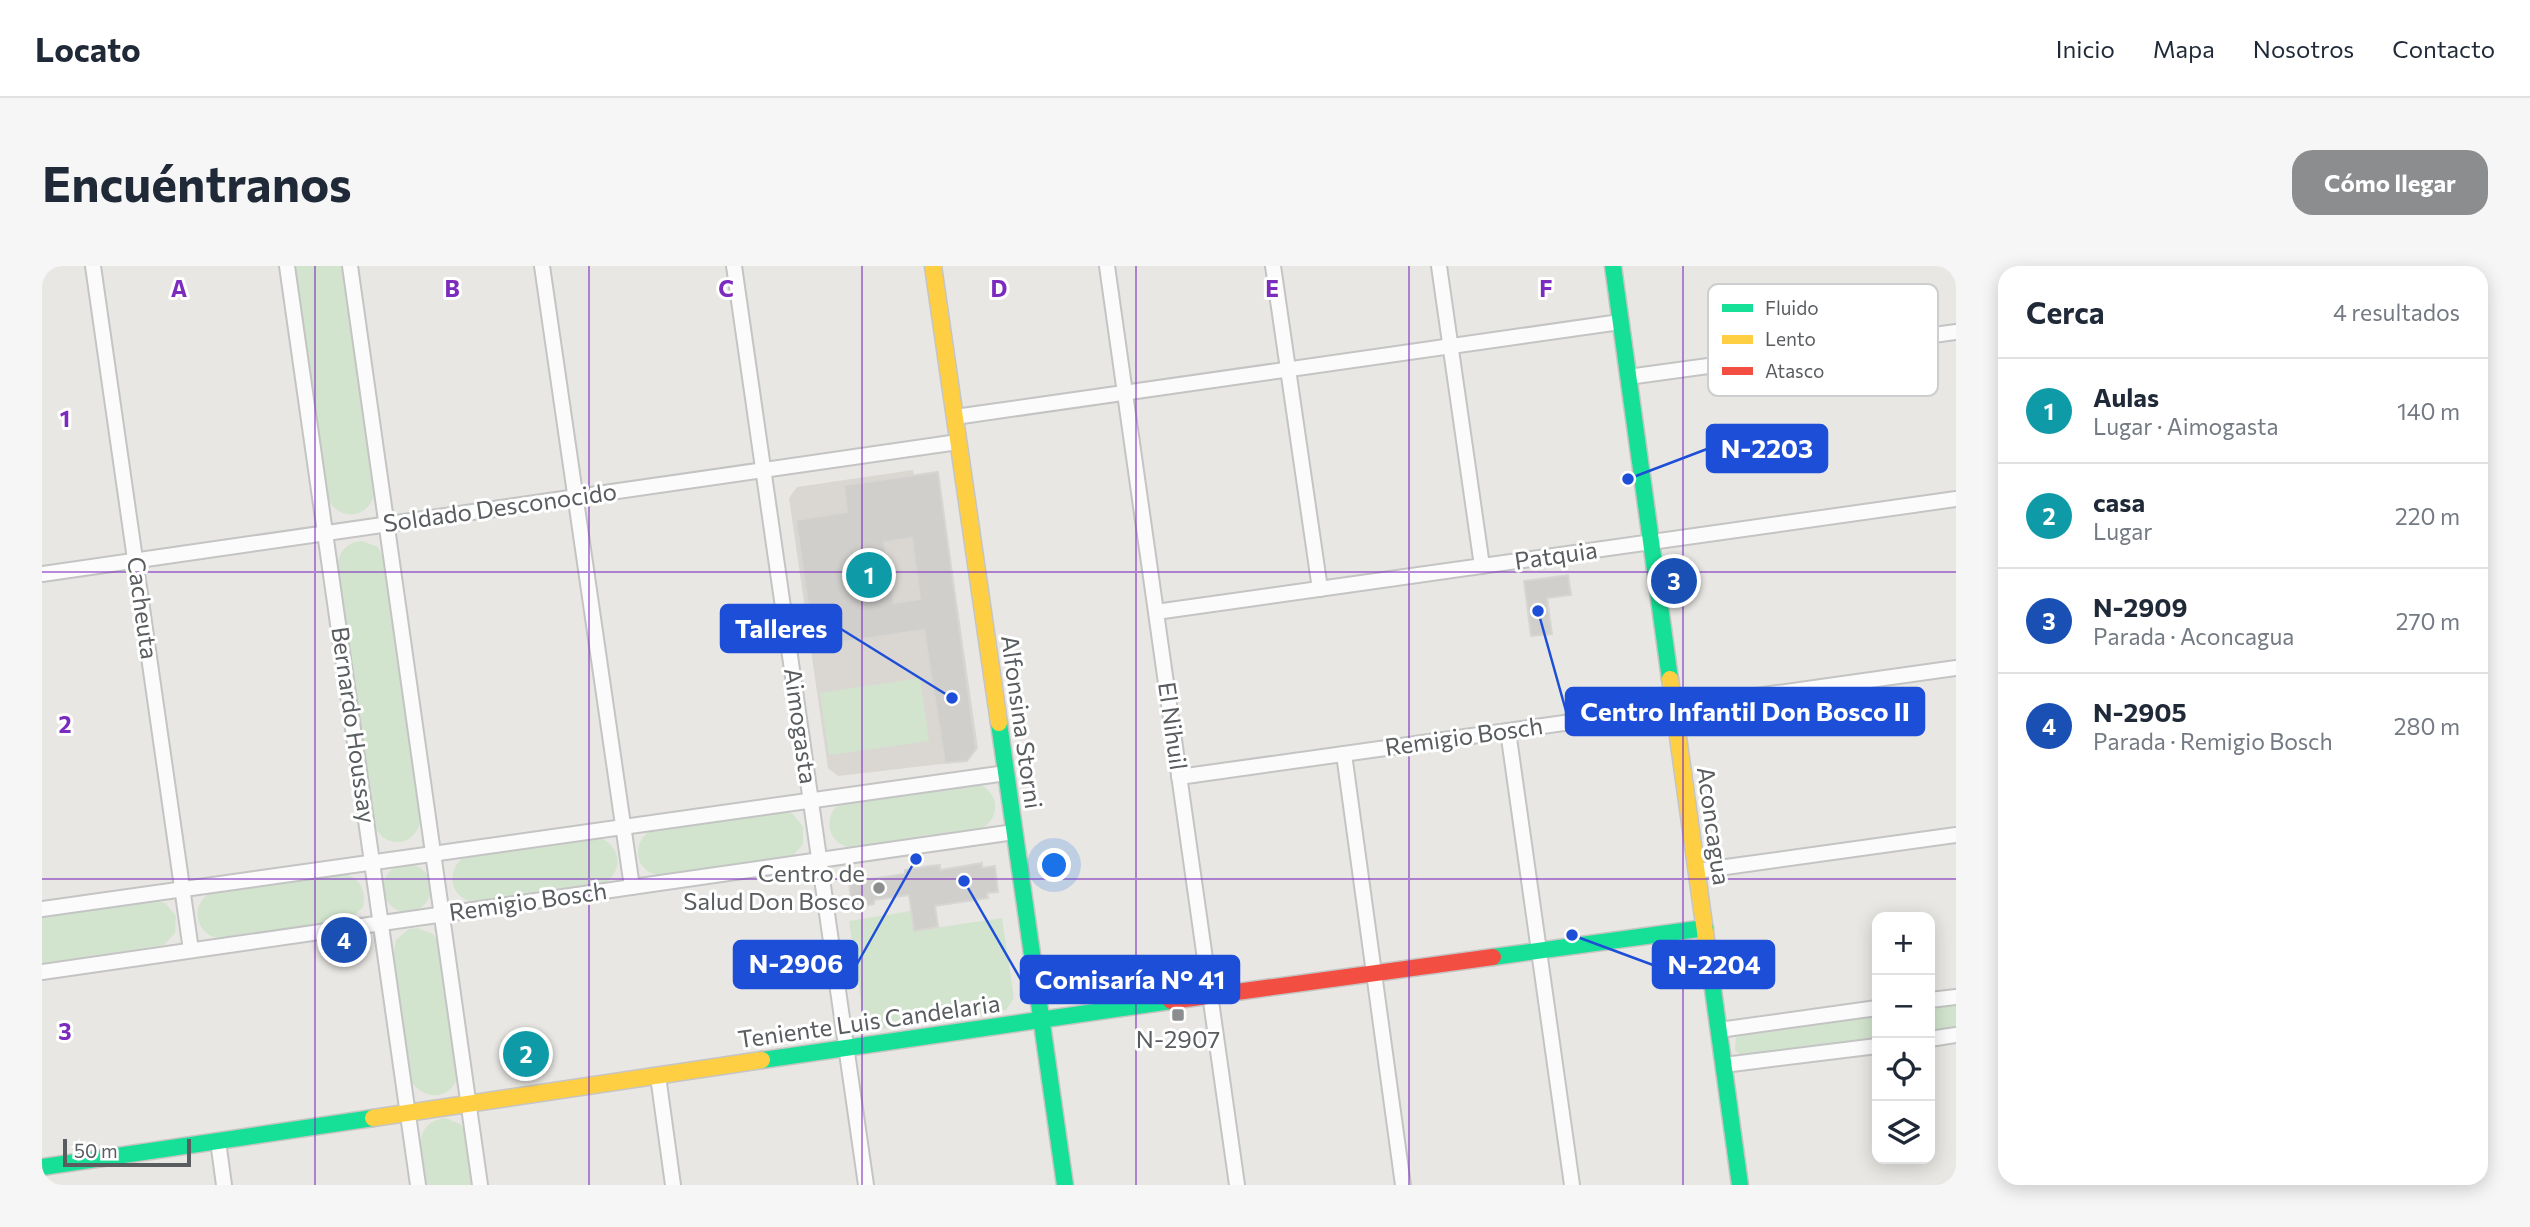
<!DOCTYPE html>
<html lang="es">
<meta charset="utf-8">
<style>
body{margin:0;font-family:Commissioner,sans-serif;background:#f6f6f7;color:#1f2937}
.controls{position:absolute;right:21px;bottom:21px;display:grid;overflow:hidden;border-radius:14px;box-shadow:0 4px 18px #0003}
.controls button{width:63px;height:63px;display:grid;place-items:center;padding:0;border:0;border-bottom:2px solid #e0e1e3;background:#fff;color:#1f2937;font:35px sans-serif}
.scale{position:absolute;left:21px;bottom:18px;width:128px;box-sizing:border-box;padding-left:7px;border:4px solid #595d60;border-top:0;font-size:19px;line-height:24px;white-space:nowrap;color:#595d60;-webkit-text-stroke:5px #fff;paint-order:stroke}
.you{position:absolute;left:1013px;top:600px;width:24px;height:24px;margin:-18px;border:5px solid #fff;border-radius:50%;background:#1a73e8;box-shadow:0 0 0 10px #1a73e833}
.badge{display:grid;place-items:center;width:46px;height:46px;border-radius:50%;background:#8b8d8e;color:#fff;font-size:23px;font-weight:700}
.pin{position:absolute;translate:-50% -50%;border:4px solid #fff;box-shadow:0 2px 7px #0006}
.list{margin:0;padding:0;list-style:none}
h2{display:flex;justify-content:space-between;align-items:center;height:91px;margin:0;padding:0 28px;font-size:30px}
h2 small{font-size:23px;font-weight:400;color:#747a83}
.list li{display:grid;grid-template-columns:46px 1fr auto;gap:21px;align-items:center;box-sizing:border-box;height:105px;padding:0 28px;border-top:2px solid #e0e1e3}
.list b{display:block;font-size:26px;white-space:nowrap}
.list p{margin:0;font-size:23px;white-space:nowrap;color:#747a83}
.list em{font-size:23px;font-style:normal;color:#747a83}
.icon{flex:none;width:38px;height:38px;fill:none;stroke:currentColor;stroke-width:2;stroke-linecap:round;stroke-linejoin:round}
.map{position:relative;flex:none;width:1914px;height:919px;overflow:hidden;border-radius:21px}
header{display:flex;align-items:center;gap:42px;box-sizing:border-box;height:98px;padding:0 35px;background:#fff;border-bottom:2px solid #e0e1e3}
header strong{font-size:33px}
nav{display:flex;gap:38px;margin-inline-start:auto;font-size:24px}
.intro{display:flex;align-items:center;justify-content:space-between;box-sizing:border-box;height:168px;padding:0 42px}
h1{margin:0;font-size:49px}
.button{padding:18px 32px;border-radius:21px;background:#8b8d8e;color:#fff;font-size:24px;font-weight:700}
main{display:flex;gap:42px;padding:0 42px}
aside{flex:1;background:#fff;border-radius:21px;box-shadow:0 4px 18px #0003}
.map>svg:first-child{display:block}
</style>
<header>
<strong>Locato</strong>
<nav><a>Inicio</a><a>Mapa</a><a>Nosotros</a><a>Contacto</a></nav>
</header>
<div class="intro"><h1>Encuéntranos</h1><a class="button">Cómo llegar</a></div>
<main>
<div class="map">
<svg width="1914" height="919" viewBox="0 0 1914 919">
<rect width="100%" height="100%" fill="#e8e7e3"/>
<path fill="#dad7d2" d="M871,204L872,209L896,206L936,482L925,495L796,510L786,502L747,232L755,221Z"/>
<g fill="#d2e4ce">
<path d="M252,0H301L333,220C333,254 293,259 284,227Z"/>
<path d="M320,275L336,281L344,296L379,548C379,581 340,587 331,555L295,303C296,286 304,277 320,275Z"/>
<path d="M878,412L887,475L787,489L778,427Z"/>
<path d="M935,517C956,526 960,548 941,562L814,582C786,582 778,551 800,535Z"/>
<path d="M743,545L751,548L761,561V578L750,591L623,610C595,610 586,580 609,564Z"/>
<path d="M557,571C578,580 582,602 564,617L437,636C409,636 401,606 423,590Z"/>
<circle cx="365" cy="622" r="24"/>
<path d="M295,607C315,608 325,621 321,641L309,653L183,673C155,673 145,641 169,626Z"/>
<path d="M107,633L123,637L134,650L133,667L122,679L0,698V649Z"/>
<path d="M869,645L872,665L960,652L972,732L964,744L833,764L822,755L807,655Z"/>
<path d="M375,662L391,668L399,683L416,810C409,833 384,836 370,816L351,690L354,674L367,663Z"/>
<path d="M1914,737V762L1888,766V741Z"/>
<path d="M1835,748V773L1701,791L1693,784L1694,771L1702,767Z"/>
<path d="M403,852L418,858L423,865L433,919H383C380,894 367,857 403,852Z"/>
</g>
<g fill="#d0cfcc" stroke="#d8d6d2" stroke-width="2" fill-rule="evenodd">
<path d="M896,206L934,483L925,495L903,497L882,364L772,380L754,254L805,246L802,219ZM870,272L878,333L852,337L842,276Z"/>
<path d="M1526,309L1529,329L1505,332L1510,368L1489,370L1482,315Z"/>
<path d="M940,597V602L953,600L956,626L945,627L946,632L893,640L896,661L872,665L867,629L832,634V638L810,642L807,616L863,608V604L887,600L898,599V604Z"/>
<path d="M491,766L496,808L478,810L471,769Z"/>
</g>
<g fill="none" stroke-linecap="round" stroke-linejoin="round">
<g stroke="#c4c4c4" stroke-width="18">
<g id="street">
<path d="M51,0L149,684"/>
<path d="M245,0L376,919"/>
<path d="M308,0L438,919"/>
<path d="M500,0L590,621"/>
<path d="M692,0L824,919"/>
<path d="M1065,0L1195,919"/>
<path d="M1231,0L1278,323"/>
<path d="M1397,0L1440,300"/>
<path d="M1586,111L1914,66"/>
<path d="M913,151L1578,56"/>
<path d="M0,308L916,176"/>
<path d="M1114,346L1914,233"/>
<path d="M1466,465L1530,919"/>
<path d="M1302,488L1361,919"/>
<path d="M1137,511L1914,402"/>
<path d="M1655,605L1914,569"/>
<path d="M0,643L964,507"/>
<path d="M0,706L972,566"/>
<path d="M1888,734L1914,731"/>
<path d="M1677,764L1835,742"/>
<path d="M1888,773L1914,769"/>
<path d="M1682,799L1835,780"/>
<path d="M616,810L631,919"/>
<path d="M176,875L182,919"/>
</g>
</g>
<g stroke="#c5c5c5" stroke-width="19">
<g id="fast">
<path d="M1571,0L1628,413"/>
<path d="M957,457L1023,919"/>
<path d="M1451,691L1663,662"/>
<path d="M1669,709L1698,919"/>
<path d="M720,794L1129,735"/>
<path d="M0,901L331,852"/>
</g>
</g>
<g stroke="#c5c5c5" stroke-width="19">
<g id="slow">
<path d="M891,0L957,457"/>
<path d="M1628,413L1669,709"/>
<path d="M331,852L720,794"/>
</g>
</g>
<g stroke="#c5c5c5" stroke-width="19">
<path id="jam" d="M1129,735L1451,691"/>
</g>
<use href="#street" stroke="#fcfbfb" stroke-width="14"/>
<use href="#fast" stroke="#16e098" stroke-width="16"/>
<use href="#slow" stroke="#ffcf43" stroke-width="16"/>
<use href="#jam" stroke="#f24e42" stroke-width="16"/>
</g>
<path fill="none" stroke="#7b2cbf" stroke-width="2" stroke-opacity="0.55" d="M273,0V919M547,0V919M820,0V919M1094,0V919M1367,0V919M1641,0V919M0,306H1914M0,613H1914"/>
<g fill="#8b8d8e" stroke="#fff" stroke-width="2.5">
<circle cx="837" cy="622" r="7"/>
<rect x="1129" y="742" width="14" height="14" rx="3.5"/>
</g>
<g text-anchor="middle" stroke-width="6" stroke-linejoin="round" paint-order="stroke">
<g font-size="24" fill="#595d60" stroke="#fff">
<text transform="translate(458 242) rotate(-8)" y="8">Soldado Desconocido</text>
<text transform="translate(1514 290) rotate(-8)" y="8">Patquia</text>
<text transform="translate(100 342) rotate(82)" y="8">Cacheuta</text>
<text transform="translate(979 456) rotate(82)" y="8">Alfonsina Storni</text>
<text transform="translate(311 459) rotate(82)" y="8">Bernardo Houssay</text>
<text transform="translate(758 460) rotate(82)" y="8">Aimogasta</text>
<text transform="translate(1130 460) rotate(82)" y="8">El Nihuil</text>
<text transform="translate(1422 471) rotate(-8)" y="8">Remigio Bosch</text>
<text transform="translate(1671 560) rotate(82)" y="8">Aconcagua</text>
<text transform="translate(486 636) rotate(-8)" y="8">Remigio Bosch</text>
<text transform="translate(827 756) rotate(-8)" y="8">Teniente Luis Candelaria</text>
</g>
<g font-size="24" fill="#595d60" stroke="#fff" text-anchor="end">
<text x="823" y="616">Centro de<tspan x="823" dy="28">Salud Don Bosco</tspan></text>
<text x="1136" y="782" text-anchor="middle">N-2907</text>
</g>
</g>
<rect x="1666" y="18" width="230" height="112" rx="10" fill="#fff" stroke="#cdcecf" stroke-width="2"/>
<rect x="1680" y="38" width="31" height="8" fill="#16e098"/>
<rect x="1680" y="69" width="31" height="9" fill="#ffcf43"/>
<rect x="1680" y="101" width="31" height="8" fill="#f24e42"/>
<g font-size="19" fill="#595d60">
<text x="1723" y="49">Fluido</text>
<text x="1723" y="80">Lento</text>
<text x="1723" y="112">Atasco</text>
</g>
<g font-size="23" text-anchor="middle" font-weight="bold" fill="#7b2cbf" stroke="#fff" stroke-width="6" stroke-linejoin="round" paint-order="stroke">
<text x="137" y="31">A</text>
<text x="410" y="31">B</text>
<text x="684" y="31">C</text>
<text x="957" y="31">D</text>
<text x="1230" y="31">E</text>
<text x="1504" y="31">F</text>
<text x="23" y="161">1</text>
<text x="23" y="467">2</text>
<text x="23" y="774">3</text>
</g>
<path fill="none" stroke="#1d4ed8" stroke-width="2.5" d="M1586 213L1665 183M910 432L799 363M1496 345L1524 445M874 593L815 698M1530 669L1611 699M922 615L979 714"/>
<g fill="#1d4ed8" stroke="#fff" stroke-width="2.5">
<circle cx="1586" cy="213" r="7"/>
<circle cx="910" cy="432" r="7"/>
<circle cx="1496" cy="345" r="7"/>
<circle cx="874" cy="593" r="7"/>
<circle cx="1530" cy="669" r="7"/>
<circle cx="922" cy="615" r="7"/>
</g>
<g fill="#1d4ed8" stroke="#1d4ed8" stroke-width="2.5">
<rect x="1665" y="159" width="120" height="47" rx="7"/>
<rect x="679" y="339" width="120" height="47" rx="7"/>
<rect x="1524" y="422" width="358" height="47" rx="7"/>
<rect x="692" y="675" width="123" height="47" rx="7"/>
<rect x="1611" y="675" width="121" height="47" rx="7"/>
<rect x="979" y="690" width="218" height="47" rx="7"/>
</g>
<g font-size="26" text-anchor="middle" font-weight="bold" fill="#fff">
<text x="1725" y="192">N-2203</text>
<text x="739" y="372">Talleres</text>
<text x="1703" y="455">Centro Infantil Don Bosco II</text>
<text x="754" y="707">N-2906</text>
<text x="1672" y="708">N-2204</text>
<text x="1088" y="723">Comisaría N° 41</text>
</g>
</svg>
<div class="controls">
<button>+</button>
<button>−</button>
<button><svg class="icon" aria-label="locate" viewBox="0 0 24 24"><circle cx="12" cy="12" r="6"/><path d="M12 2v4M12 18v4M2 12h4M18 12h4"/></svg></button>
<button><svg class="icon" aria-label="layers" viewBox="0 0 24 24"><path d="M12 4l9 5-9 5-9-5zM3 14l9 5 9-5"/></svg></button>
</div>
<div class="scale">50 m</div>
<div class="you"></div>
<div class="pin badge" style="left:827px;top:309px;background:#0f9aa8">1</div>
<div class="pin badge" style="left:484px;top:788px;background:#0f9aa8">2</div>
<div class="pin badge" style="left:1632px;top:315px;background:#1a4fb4">3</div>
<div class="pin badge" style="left:302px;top:674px;background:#1a4fb4">4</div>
</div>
<aside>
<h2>Cerca<small>4 resultados</small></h2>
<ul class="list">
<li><span class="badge" style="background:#0f9aa8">1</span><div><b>Aulas</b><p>Lugar · Aimogasta</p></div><em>140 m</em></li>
<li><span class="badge" style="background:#0f9aa8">2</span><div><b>casa</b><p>Lugar</p></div><em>220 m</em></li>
<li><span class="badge" style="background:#1a4fb4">3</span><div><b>N-2909</b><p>Parada · Aconcagua</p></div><em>270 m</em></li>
<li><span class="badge" style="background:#1a4fb4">4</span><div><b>N-2905</b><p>Parada · Remigio Bosch</p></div><em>280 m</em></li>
</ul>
</aside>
</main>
